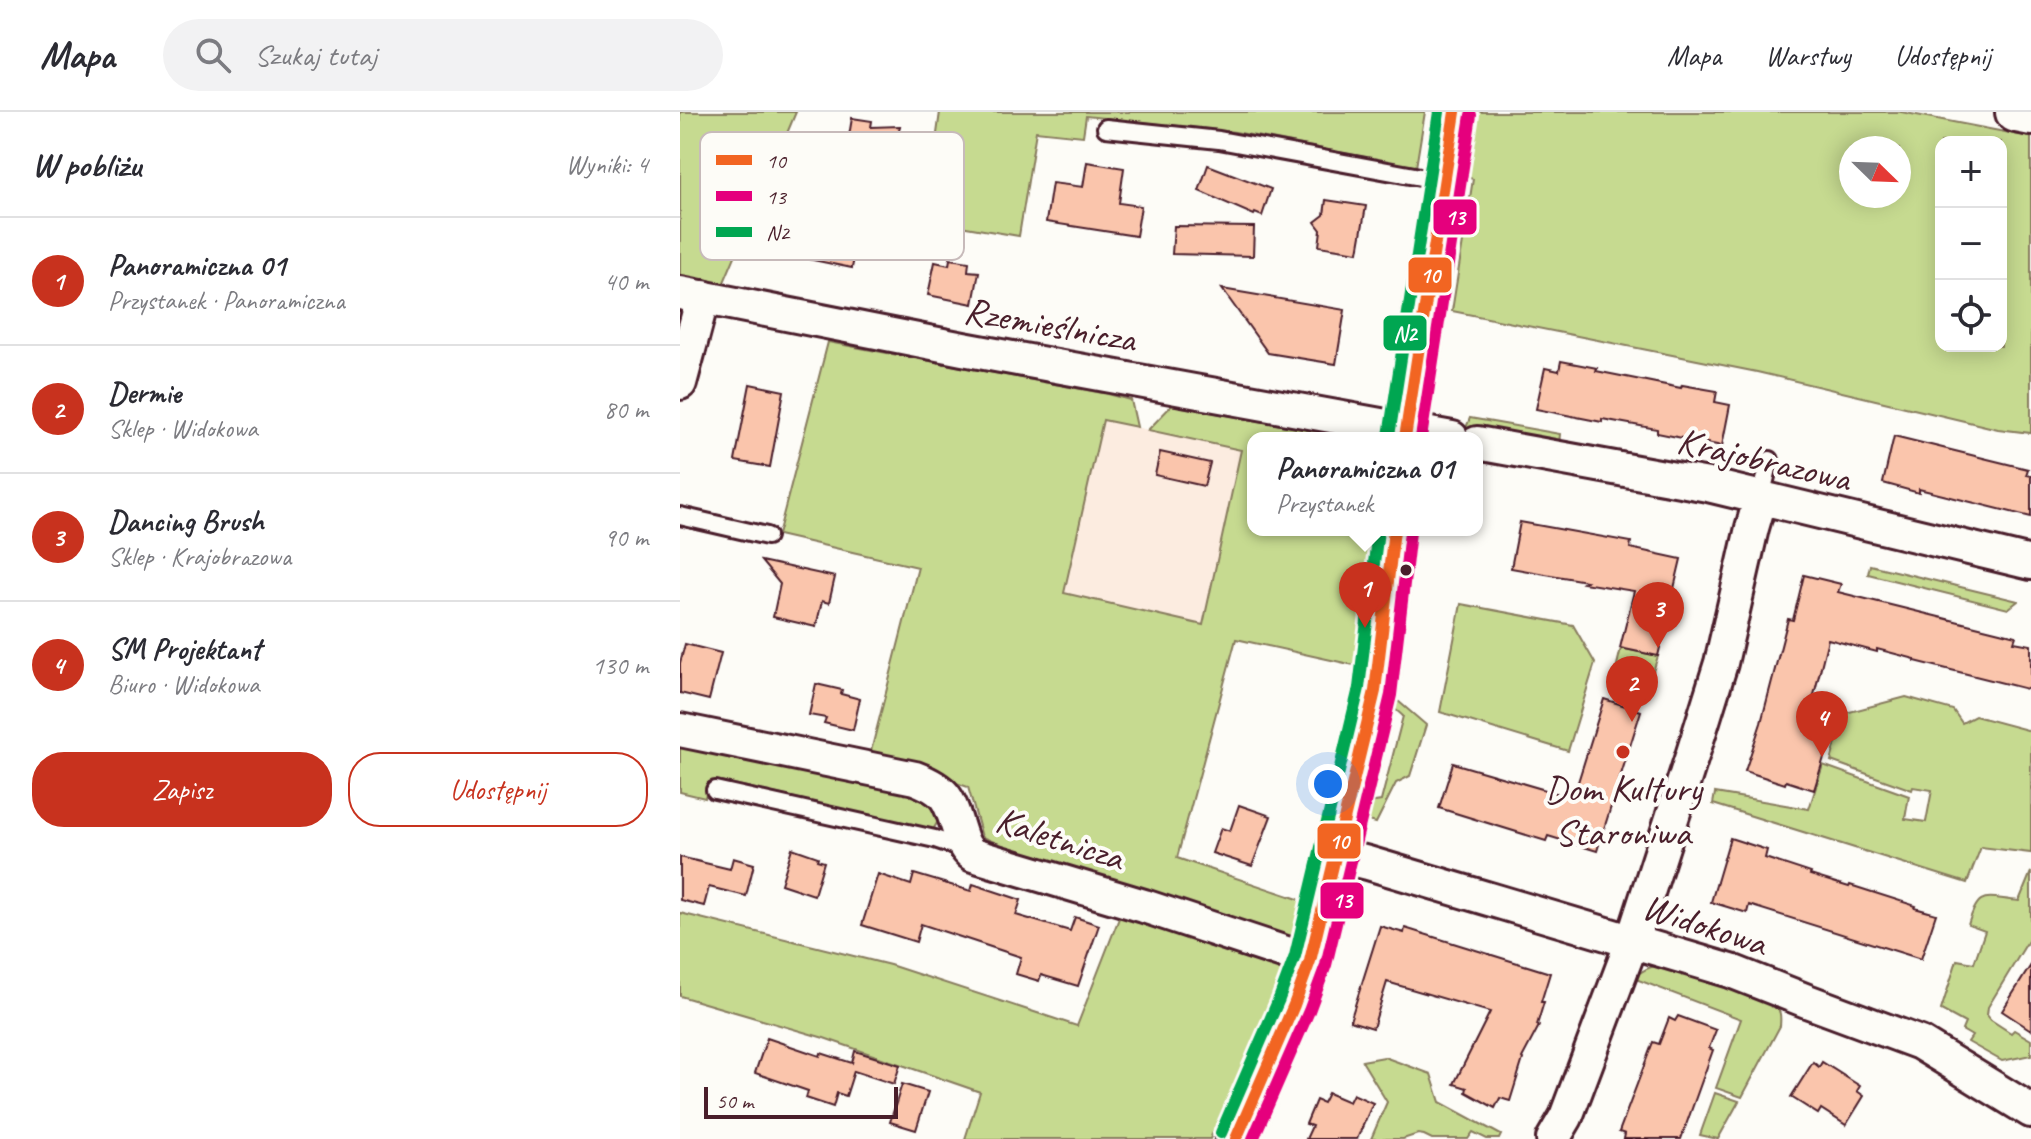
<!DOCTYPE html>
<html lang="pl">
<meta charset="utf-8">
<style>
body{margin:0;font-family:Caveat,sans-serif;background:#f2f2f3;color:#2b2b33}
.controls{position:absolute;right:24px;top:24px;display:grid;overflow:hidden;border-radius:16px;box-shadow:0 4px 20px #0003}
.controls button{width:72px;height:72px;display:grid;place-items:center;padding:0;border:0;border-bottom:2px solid #e1e1e2;background:#fff;color:#2b2b33;font:40px sans-serif}
.compass{position:absolute;left:1159px;top:24px;width:72px;height:72px;border-radius:50%;background:#fff;box-shadow:0 4px 20px #0003;rotate:113deg}
.scale{position:absolute;left:24px;bottom:20px;width:194px;box-sizing:border-box;padding-left:8px;border:4px solid #4a1f2b;border-top:0;font-size:22px;line-height:28px;white-space:nowrap;color:#4a1f2b;-webkit-text-stroke:6px #fdfcf7;paint-order:stroke}
.you{position:absolute;left:648px;top:672px;width:28px;height:28px;margin:-20px;border:6px solid #fff;border-radius:50%;background:#1a73e8;box-shadow:0 0 0 12px #1a73e833}
.badge{display:grid;place-items:center;width:52px;height:52px;border-radius:50%;background:#c8321e;color:#fff;font-size:26px;font-weight:700}
.pin{position:absolute;translate:-50% -66px;filter:drop-shadow(0 2px 4px #0008)}
.pin::after{content:'';position:absolute;top:42px;width:28px;height:24px;background:inherit;clip-path:polygon(0 0,100% 0,50% 100%)}
.popup{position:absolute;left:567px;top:320px;width:236px;height:104px;box-sizing:border-box;display:grid;place-content:center;border-radius:16px;background:#fff;filter:drop-shadow(0 2px 6px #0005);font-size:26px;white-space:nowrap;color:#7c7c81}
.popup b{font-size:30px;color:#2b2b33}
.popup::after{content:'';position:absolute;left:50%;top:100%;margin-left:-16px;border:16px solid transparent;border-top-color:#fff}
.list{margin:0;padding:0;list-style:none}
h2{display:flex;justify-content:space-between;align-items:center;height:104px;margin:0;padding:0 32px;font-size:34px}
h2 small{font-size:26px;font-weight:400;color:#7c7c81}
.list li{display:grid;grid-template-columns:52px 1fr auto;gap:24px;align-items:center;box-sizing:border-box;height:128px;padding:0 32px;border-top:2px solid #e1e1e2}
.list b{display:block;font-size:30px;white-space:nowrap}
.list p{margin:0;font-size:26px;white-space:nowrap;color:#7c7c81}
.list em{font-size:26px;font-style:normal;color:#7c7c81}
.actions{display:flex;gap:16px;padding:24px 32px}
.actions a{flex:1;padding:18px 0;border:2px solid #c8321e;border-radius:32px;text-align:center;font-size:28px;color:#c8321e}
.actions .main{background:#c8321e;color:#fff}
.icon{flex:none;width:44px;height:44px;fill:none;stroke:currentColor;stroke-width:2;stroke-linecap:round;stroke-linejoin:round}
.map{position:relative;flex:none;width:1351px;height:1027px;overflow:hidden}
header{display:flex;align-items:center;gap:48px;box-sizing:border-box;height:112px;padding:0 40px;background:#fff;border-bottom:2px solid #e1e1e2}
header strong{font-size:38px}
nav{display:flex;gap:44px;margin-inline-start:auto;font-size:28px}
.search{width:560px;height:72px;background:#f2f2f3;display:flex;align-items:center;gap:20px;box-sizing:border-box;padding:0 28px;border-radius:44px;color:#7c7c81;font-size:30px}
main{display:flex}
aside{flex:1;background:#fff}
.map>svg:first-child{display:block}
</style>
<header>
<strong>Mapa</strong>
<div class="search"><svg class="icon" aria-label="search" viewBox="0 0 24 24"><circle cx="10" cy="10" r="6"/><path d="M15 15l6 6"/></svg>Szukaj tutaj</div>
<nav><a>Mapa</a><a>Warstwy</a><a>Udostępnij</a></nav>
</header>
<main>
<aside>
<h2>W pobliżu<small>Wyniki: 4</small></h2>
<ul class="list">
<li><span class="badge">1</span><div><b>Panoramiczna 01</b><p>Przystanek · Panoramiczna</p></div><em>40 m</em></li>
<li><span class="badge">2</span><div><b>Dermie</b><p>Sklep · Widokowa</p></div><em>80 m</em></li>
<li><span class="badge">3</span><div><b>Dancing Brush</b><p>Sklep · Krajobrazowa</p></div><em>90 m</em></li>
<li><span class="badge">4</span><div><b>SM Projektant</b><p>Biuro · Widokowa</p></div><em>130 m</em></li>
</ul>
<div class="actions"><a class="main">Zapisz</a><a>Udostępnij</a></div>
</aside>
<div class="map">
<svg width="1351" height="1027" viewBox="0 0 1351 1027">
<rect width="100%" height="100%" fill="#fdfcf7"/>
<filter id="ink" filterUnits="userSpaceOnUse"><feTurbulence type="fractalNoise" baseFrequency=".0125" numOctaves="2"/><feDisplacementMap in="SourceGraphic" scale="16" xChannelSelector="R" yChannelSelector="G"/><feConvolveMatrix kernelMatrix="1 2 1 2 8 2 1 2 1" color-interpolation-filters="sRGB"/></filter>
<g filter="url(#ink)">
<path fill="#fcece0" d="M423,308L561,338L523,513L384,481Z"/>
<g fill="#c6da90" stroke="#887c5e" stroke-width="2" fill-rule="evenodd">
<path d="M0,0H116L42,175L0,170Z"/>
<path d="M260,0H745L736,55L555,20L406,4L403,24L356,19L339,124L245,108Z"/>
<path d="M796,0H1221L1351,25V321L1318,317L1077,260L772,199L793,67L786,65ZM1261,30H1321V234H1261ZM1171,36H1219V84H1171Z"/>
<path d="M148,230L428,282L451,288L457,315L423,308L384,481L523,513L561,338L468,318L492,293L673,326H573V418H691L678,535L674,553L556,527L497,746L618,787L623,791L611,834L348,744L302,725L288,675L231,655L189,647L238,455L98,423Z"/>
<path d="M790,306L880,322L879,332L786,316Z"/>
<path d="M1190,453L1338,489L1328,497L1188,462Z"/>
<path d="M781,492L893,513L915,551L888,639L760,600Z"/>
<path d="M941,536L978,544L968,575L965,577L936,569L934,566Z"/>
<path d="M1226,585L1273,598L1282,611L1295,604L1351,619V741L1301,735L1287,771L1033,692L1035,681L1129,697L1143,653L1229,684L1225,707L1246,710L1252,678L1233,675L1232,678L1151,649L1161,612L1143,609V607Z"/>
<path d="M718,589L746,613L730,664L716,671L696,711L685,708L689,691L701,689L723,604L715,597Z"/>
<path d="M0,629L232,674L262,702L253,718L37,668L28,671L25,686L0,680Z"/>
<path d="M1351,760V824L1308,895L1307,903L1311,908L1331,921L1334,918L1351,928V943L1322,949L1288,930L1292,924L1282,918L1285,911L1261,898L1277,848L1294,851L1305,819L1288,813C1299,777 1305,786 1339,789Z"/>
<path d="M0,801L210,853L397,914L441,801L604,857L530,1027H285L300,980L144,926L0,884Z"/>
<path d="M980,853L1017,864L1092,891C1101,898 1101,903 1100,914L1062,985L1036,976L1061,907L953,866C960,860 970,854 980,853Z"/>
<path d="M704,945L751,962L760,990L821,1023L819,1027H807L793,1020L788,1027H752L744,1023L738,1022L723,1027H691L707,990L682,949Z"/>
<path d="M1035,981L1059,989L1038,1027L1020,1023Z"/>
</g>
<g fill="#fac5ac" stroke="#4a1f2b" stroke-width="2">
<path d="M172,6L192,9L191,15L220,14L207,74L188,70V67L160,62L165,35L167,36Z"/>
<path d="M407,50L444,56L439,91L461,94L456,124L366,110L372,71L403,75Z"/>
<path d="M528,53L591,77L582,104L575,101L574,103L519,79Z"/>
<path d="M646,88L686,94L678,140L639,134L641,118L635,110L644,103Z"/>
<path d="M135,108L155,112L154,117L179,122L172,156L128,147Z"/>
<path d="M494,114L574,115L573,144L492,142Z"/>
<path d="M270,147L289,150L288,159L299,160L293,192L248,183L255,150L269,153Z"/>
<path d="M542,177L665,198L656,252L588,241Z"/>
<path d="M881,249L917,256L916,259L1001,276L1002,273L1037,279L1035,290L1050,293L1042,334L977,321V317L922,307V310L856,297L865,256L879,259Z"/>
<path d="M70,272L104,279L90,355L55,349Z"/>
<path d="M1214,324L1348,357L1346,363L1351,364V405L1239,377V381L1203,371Z"/>
<path d="M480,340L530,351L524,374L475,363Z"/>
<path d="M840,410L951,430L950,436L1001,447L978,544L940,536L954,479L903,471L906,469L831,456Z"/>
<path d="M81,449L155,465L149,491L142,489L136,515L93,505L100,472Z"/>
<path d="M1124,463L1161,472L1158,480L1336,524L1334,530L1351,533V578L1235,549V547L1197,537V540L1148,527L1125,619L1150,626L1134,678L1106,669L1105,672L1065,659L1081,611L1108,507L1113,508Z"/>
<path d="M5,532L41,541L29,588L0,581V551Z"/>
<path d="M136,572L162,578L161,582L180,587L173,618L144,611L146,606L129,603Z"/>
<path d="M924,587L961,599L917,739L868,724L866,729L759,696L773,651L893,686Z"/>
<path d="M559,693L591,704L572,754L532,741L541,716L550,719Z"/>
<path d="M1050,726L1087,738L1085,746L1131,761L1130,763L1169,775L1170,773L1236,794L1235,796L1256,802L1241,847L1069,793L1067,801L1031,790Z"/>
<path d="M112,736L138,745L137,748L144,750L134,783L101,772Z"/>
<path d="M0,745L50,757L53,746L74,752L66,784L29,775L24,794L0,788Z"/>
<path d="M198,762L231,773L234,762L291,779L293,772L341,788L336,803L390,819L395,805L419,813L398,874L361,863L359,869L336,862L341,845L241,812L236,830L182,813Z"/>
<path d="M700,814L724,821L725,816L870,861L861,890H864L857,913L859,914L842,946L843,947L830,989L820,986L815,996L786,980L787,976L774,972L810,900L707,870L693,916L670,909Z"/>
<path d="M1351,853V918L1322,899Z"/>
<path d="M998,904L1036,918L1029,936L1033,938L1001,1027H944L945,1022L939,1020L973,930L979,932L989,906L995,909Z"/>
<path d="M87,926L140,944L141,941L172,951L175,939L220,953L214,972L174,959L166,984L157,981L153,995L126,986L128,979L75,961Z"/>
<path d="M1133,950L1139,955L1142,950L1180,974L1177,979L1184,984L1166,1013L1141,997L1138,1002L1111,985Z"/>
<path d="M222,972L248,980L236,1018L210,1010Z"/>
<path d="M648,981L669,990L673,982L693,991L677,1027H626L632,1014L626,1012L636,988L643,991Z"/>
</g>
<g fill="none" stroke-linecap="round" stroke-linejoin="round">
<g stroke="#4a1f2b" stroke-width="22">
<g id="service">
<path d="M426,16L539,28L762,69"/>
<path d="M1081,385L1090,348"/>
<path d="M0,404L87,424"/>
<path d="M35,678L255,727L284,737"/>
</g>
</g>
<g stroke="#4a1f2b" stroke-width="38">
<g id="minor">
<path d="M0,181L283,237L772,326"/>
<path d="M0,271L23,185"/>
<path d="M797,331L1028,373L1351,451"/>
<path d="M0,618L235,666C269,679 269,688 280,722C283,731 285,737 293,743L464,794L630,849"/>
<path d="M656,743L688,751L1051,859L1127,889L1240,931L1351,999"/>
<path d="M873,1027L886,1005L952,830L1013,641L1041,551L1072,416L1081,385"/>
</g>
</g>
<g stroke="#4a1f2b" stroke-width="46">
<g id="tertiary">
<path d="M1336,0L1351,3"/>
<path d="M725,326L742,206L775,0"/>
<path d="M556,1027L614,893L630,849L695,579L714,418"/>
</g>
</g>
<use href="#service" stroke="#fdfcf7" stroke-width="16"/>
<use href="#minor" stroke="#fdfcf7" stroke-width="32"/>
<use href="#tertiary" stroke="#fdfcf7" stroke-width="40"/>
<g stroke="#fdfcf7" stroke-width="18">
<g id="bus-1">
<path d="M725,326L775,0"/>
<path d="M556,1027L614,893L630,849L695,579L714,418"/>
</g>
</g>
<g stroke="#fdfcf7" stroke-width="18">
<g id="bus-2">
<path d="M741,326L791,3"/>
<path d="M573,1027L629,899L646,853L711,583L730,420"/>
</g>
</g>
<g stroke="#fdfcf7" stroke-width="18">
<g id="bus-3">
<path d="M709,324L759,0"/>
<path d="M541,1021L599,887L615,844L679,576L698,418"/>
</g>
</g>
<use href="#bus-1" stroke="#f26522" stroke-width="12"/>
<use href="#bus-2" stroke="#e5007d" stroke-width="12"/>
<use href="#bus-3" stroke="#00a651" stroke-width="12"/>
</g>
</g>
<circle fill="#4a1f2b" stroke="#fdfcf7" stroke-width="3" cx="726" cy="458" r="7"/>
<circle fill="#c8321e" stroke="#fdfcf7" stroke-width="3" cx="943" cy="640" r="8"/>
<g text-anchor="middle" stroke-width="8" stroke-linejoin="round" paint-order="stroke">
<g font-size="38" fill="#4a1f2b" stroke="#fdfcf7">
<text transform="translate(370 212) rotate(10)" y="13">Rzemieślnicza</text>
<text transform="translate(1084 347) rotate(13)" y="13">Krajobrazowa</text>
<text transform="translate(380 726) rotate(18)" y="13">Kaletnicza</text>
<text transform="translate(1025 812) rotate(18)" y="13">Widokowa</text>
</g>
<g font-size="38" fill="#4a1f2b" stroke="#fdfcf7">
<text x="943" y="689">Dom Kultury<tspan x="943" dy="44">Staroniwa</tspan></text>
</g>
</g>
<rect x="20" y="20" width="264" height="128" rx="12" fill="#fdfcf7" stroke="#c7baba" stroke-width="2"/>
<rect x="36" y="43" width="36" height="10" fill="#f26522"/>
<rect x="36" y="79" width="36" height="10" fill="#e5007d"/>
<rect x="36" y="115" width="36" height="10" fill="#00a651"/>
<g font-size="22" fill="#4a1f2b">
<text x="86" y="56">10</text>
<text x="86" y="92">13</text>
<text x="86" y="128">N2</text>
</g>
<g stroke="#fdfcf7" stroke-width="3">
<rect x="752" y="86" width="46" height="38" rx="8" fill="#e5007d"/>
<rect x="727" y="144" width="46" height="38" rx="8" fill="#f26522"/>
<rect x="702" y="202" width="46" height="38" rx="8" fill="#00a651"/>
<rect x="636" y="710" width="46" height="38" rx="8" fill="#f26522"/>
<rect x="639" y="769" width="46" height="39" rx="8" fill="#e5007d"/>
</g>
<g font-size="22" text-anchor="middle" font-weight="bold" fill="#fff">
<text x="775" y="113">13</text>
<text x="750" y="171">10</text>
<text x="725" y="229">N2</text>
<text x="659" y="737">10</text>
<text x="662" y="796">13</text>
</g>
</svg>
<div class="controls">
<button>+</button>
<button>−</button>
<button><svg class="icon" aria-label="locate" viewBox="0 0 24 24"><circle cx="12" cy="12" r="6"/><path d="M12 2v4M12 18v4M2 12h4M18 12h4"/></svg></button>
</div>
<svg class="compass" viewBox="-18 -18 36 36"><path d="M0-13l5 13h-10z" fill="#e53935"/><path d="M0 13l5-13h-10z" fill="#7c7c81"/></svg>
<div class="scale">50 m</div>
<div class="you"></div>
<div class="pin badge" style="left:685px;top:516px">1</div>
<div class="popup"><b>Panoramiczna 01</b>Przystanek</div>
<div class="pin badge" style="left:952px;top:610px">2</div>
<div class="pin badge" style="left:978px;top:536px">3</div>
<div class="pin badge" style="left:1142px;top:645px">4</div>
</div>
</main>
